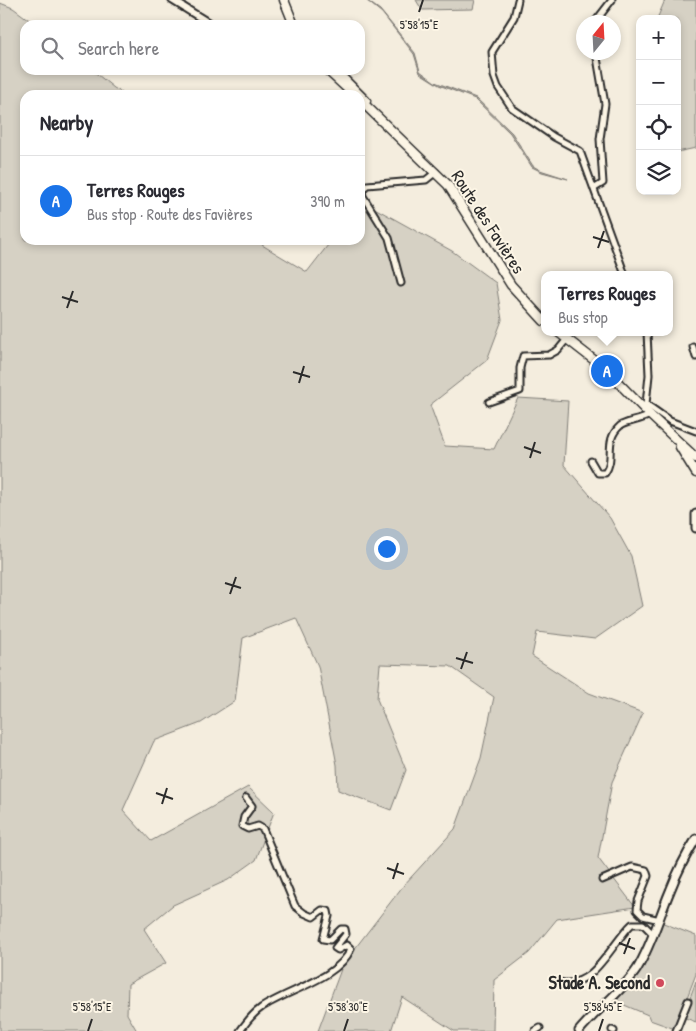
<!DOCTYPE html>
<meta charset="utf-8">
<style>
body{margin:0;font-family:"Patrick Hand",sans-serif;background:#f2f2f3;color:#2b2b33}
.controls{position:absolute;right:15px;top:15px;display:grid;overflow:hidden;border-radius:10px;box-shadow:0 2px 8px #0003}
.controls button{width:45px;height:45px;display:grid;place-items:center;padding:0;border:0;border-bottom:1px solid #e1e1e2;background:#fff;color:#2b2b33;font:25px sans-serif}
.compass{position:absolute;left:576px;top:15px;width:45px;height:45px;border-radius:50%;background:#fff;box-shadow:0 2px 8px #0003;rotate:18deg}
.you{position:absolute;left:386px;top:548px;width:18px;height:18px;margin:-12px;border:4px solid #fff;border-radius:50%;background:#1a73e8;box-shadow:0 0 0 8px #1a73e833}
.badge{display:grid;place-items:center;width:32px;height:32px;border-radius:50%;background:#1a73e8;color:#fff;font-size:16px;font-weight:700}
.pin{position:absolute;translate:-50% -50%;border:2px solid #fff;box-shadow:0 1px 5px #0006}
.popup{position:absolute;left:541px;top:271px;width:132px;height:65px;box-sizing:border-box;display:grid;place-content:center;border-radius:10px;background:#fff;filter:drop-shadow(0 1px 4px #0005);font-size:16px;white-space:nowrap;color:#7c7c81}
.popup b{font-size:19px;color:#2b2b33}
.popup::after{content:'';position:absolute;left:50%;top:100%;margin-left:-10px;border:10px solid transparent;border-top-color:#fff}
.list{margin:0;padding:0;list-style:none}
h2{display:flex;justify-content:space-between;align-items:center;height:65px;margin:0;padding:0 20px;font-size:21px}
h2 small{font-size:16px;font-weight:400;color:#7c7c81}
.list li{display:grid;grid-template-columns:32px 1fr auto;gap:15px;align-items:center;box-sizing:border-box;height:90px;padding:0 20px;border-top:1px solid #e1e1e2}
.list b{display:block;font-size:19px;white-space:nowrap}
.list p{margin:0;font-size:16px;white-space:nowrap;color:#7c7c81}
.list em{font-size:16px;font-style:normal;color:#7c7c81}
.icon{flex:none;width:28px;height:28px;fill:none;stroke:currentColor;stroke-width:2;stroke-linecap:round;stroke-linejoin:round}
.map{position:relative;flex:none;width:696px;height:1031px;overflow:hidden}
.search{position:absolute;background:#fff;box-shadow:0 2px 8px #0003;left:20px;top:20px;width:345px;height:55px;display:flex;align-items:center;gap:12px;box-sizing:border-box;padding:0 18px;border-radius:15px;color:#7c7c81;font-size:19px}
.panel{position:absolute;background:#fff;box-shadow:0 2px 8px #0003;left:20px;top:90px;width:345px;height:155px;border-radius:15px}
.map>svg:first-child{display:block}
</style>
<div class="map">
<svg width="696" height="1031" viewBox="0 0 696 1031">
<rect width="100%" height="100%" fill="#f4edde"/>
<filter id="ink" filterUnits="userSpaceOnUse"><feTurbulence type="fractalNoise" baseFrequency=".02" numOctaves="2"/><feDisplacementMap in="SourceGraphic" scale="10" xChannelSelector="R" yChannelSelector="G"/><feConvolveMatrix kernelMatrix="1 2 1 2 8 2 1 2 1" color-interpolation-filters="sRGB"/></filter>
<g filter="url(#ink)">
<g fill="#d6d1c4" stroke="#807e78">
<path d="M416,0H475L473,9L422,10Z"/>
<path d="M665,0H696V148L677,152V19H657Z"/>
<path d="M0,3L13,8L36,25H25V70H92L114,88L126,95H25V240H262V245L307,272L328,245V240H360V200L452,251L496,283L502,320L487,360L430,405L445,446L494,449L518,398L568,401L564,465L610,518L631,556L642,606L595,639L537,632L532,656L589,693L643,713L612,782L598,858L635,907L557,919L529,953L494,980L493,1031H454L402,997L391,1031H318L343,964L403,886L455,829L481,758L494,697L450,666L380,664L377,699L406,770L391,810L338,790L337,765L318,666L296,618L243,638L235,701L201,723L154,741L123,810L151,841L248,787L274,812L256,860L228,880L173,905L144,929L166,963L128,984L127,1014L137,1031H0Z"/>
<path d="M661,922L696,936V974L675,1029L650,1020L648,1015L617,1002L621,990Z"/>
<path d="M696,981V1022L683,1017Z"/>
</g>
<path fill="#afaaa0" stroke="#7a7771" d="M366,0L380,10L415,53L420,71L435,82L476,98L512,133L533,166L540,170L568,179L542,172L532,167L510,133L475,99L439,85L420,73L414,54L382,13Z"/>
<g fill="none" stroke-linecap="round" stroke-linejoin="round">
<g stroke="#2b2b2b" stroke-width="9">
<g id="minor">
<path d="M518,0L514,17L492,52L494,76L498,87L512,108L554,137L580,151L625,275"/>
<path d="M595,22L612,0"/>
<path d="M595,188L603,183L600,139L605,104L596,52"/>
<path d="M401,283L389,238L363,196L362,190L367,185L426,180L436,172"/>
<path d="M647,332L649,375L646,404L670,421L696,431"/>
<path d="M693,347L696,357"/>
<path d="M489,402L520,391V368L523,356L549,355L558,350L567,339"/>
<path d="M591,461L598,473H605C616,458 603,441 620,426C625,422 642,420 650,415"/>
<path d="M602,880L632,867L646,870L648,876L638,901L637,910L643,916L660,920"/>
<path d="M560,982C593,991 613,941 632,924H643L654,935"/>
<path d="M612,1030L614,1031"/>
<path d="M240,1031C247,1022 251,1015 261,1008C287,990 338,979 351,949L347,945L338,950L335,948L346,934L345,929H341L330,940L323,939L329,916L328,911L322,910L313,917L304,913L295,906L263,829L258,826L248,829L242,826L244,817L252,806L246,798"/>
<path d="M535,1031L540,1028"/>
<path d="M676,1031L688,1001"/>
</g>
</g>
<g stroke="#2b2b2b" stroke-width="10">
<path id="tertiary" d="M172,0L212,25"/>
</g>
<g stroke="#2b2b2b" stroke-width="11">
<g id="secondary">
<path d="M696,514V528"/>
<path d="M579,1031C597,1009 622,992 637,969C652,944 659,917 670,891C677,873 686,855 696,839"/>
</g>
</g>
<g stroke="#2b2b2b" stroke-width="11">
<g id="primary">
<path d="M284,0L294,25"/>
<path d="M327,70L353,94"/>
<path d="M335,70L366,101"/>
<path d="M360,100L448,185L511,285L544,321"/>
<path d="M558,332L603,367L650,415L696,458"/>
<path d="M680,447L696,473"/>
</g>
</g>
<use href="#minor" stroke="#fcf5e5" stroke-width="5"/>
<use href="#tertiary" stroke="#fcf5e5" stroke-width="6"/>
<use href="#secondary" stroke="#fcf5e5" stroke-width="7"/>
<use href="#primary" stroke="#fcf5e5" stroke-width="8"/>
</g>
</g>
<path fill="none" stroke="#2b2b2b" stroke-width="2" d="M419,12L423,0M593,237L609,242M598,248L604,231M62,297L78,302M67,308L73,291M293,372L310,377M299,383L304,366M524,447L541,453M530,458L535,442M225,583L241,588M230,594L236,577M456,658L473,663M461,669L467,652M156,793L173,799M162,804L167,788M387,868L404,874M393,879L398,863M619,943L635,949M624,954L630,938M88,1031L92,1019M344,1031L348,1019M599,1031L603,1019"/>
<circle fill="#d1495b" stroke="#fcf5e5" stroke-width="2" cx="660" cy="983" r="5"/>
<g text-anchor="middle" stroke-width="4" stroke-linejoin="round" paint-order="stroke">
<g font-size="18" fill="#2b2b2b" stroke="#fcf5e5">
<text transform="translate(488 222) rotate(57)" y="6">Route des Favières</text>
</g>
<g font-size="18" font-weight="bold" fill="#2b2b2b" stroke="#fcf5e5" text-anchor="end">
<text x="650" y="989">Stade A. Second</text>
</g>
</g>
<g font-size="12" text-anchor="middle" fill="#2b2b2b" stroke="#fcf5e5" stroke-width="4" stroke-linejoin="round" paint-order="stroke">
<text x="419" y="29">5°58'15"E</text>
<text x="92" y="1011">5°58'15"E</text>
<text x="348" y="1011">5°58'30"E</text>
<text x="603" y="1011">5°58'45"E</text>
</g>
</svg>
<div class="controls">
<button>+</button>
<button>−</button>
<button><svg class="icon" aria-label="locate" viewBox="0 0 24 24"><circle cx="12" cy="12" r="6"/><path d="M12 2v4M12 18v4M2 12h4M18 12h4"/></svg></button>
<button><svg class="icon" aria-label="layers" viewBox="0 0 24 24"><path d="M12 4l9 5-9 5-9-5zM3 14l9 5 9-5"/></svg></button>
</div>
<svg class="compass" viewBox="-18 -18 36 36"><path d="M0-13l5 13h-10z" fill="#e53935"/><path d="M0 13l5-13h-10z" fill="#7c7c81"/></svg>
<div class="you"></div>
<div class="pin badge" style="left:607px;top:371px">A</div>
<div class="popup"><b>Terres Rouges</b>Bus stop</div>
<div class="search"><svg class="icon" aria-label="search" viewBox="0 0 24 24"><circle cx="10" cy="10" r="6"/><path d="M15 15l6 6"/></svg>Search here</div>
<section class="panel">
<h2>Nearby<small></small></h2>
<ul class="list">
<li><span class="badge">A</span><div><b>Terres Rouges</b><p>Bus stop · Route des Favières</p></div><em>390 m</em></li>
</ul>
</section>
</div>
